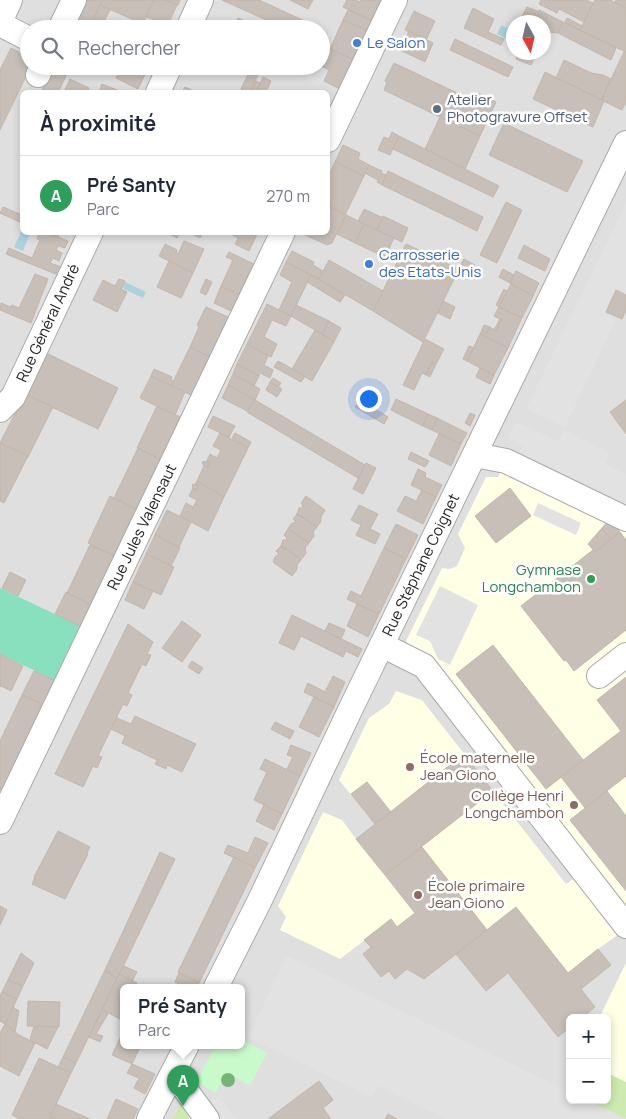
<!DOCTYPE html>
<html lang="fr">
<meta charset="utf-8">
<style>
body{margin:0;font-family:Manrope,sans-serif;background:#f2f2f3;color:#1f2937}
.controls{position:absolute;right:15px;bottom:15px;display:grid;overflow:hidden;border-radius:8px;box-shadow:0 2px 8px #0003}
.controls button{width:45px;height:45px;display:grid;place-items:center;padding:0;border:0;border-bottom:1px solid #e0e1e3;background:#fff;color:#1f2937;font:25px sans-serif}
.compass{position:absolute;left:506px;top:15px;width:45px;height:45px;border-radius:50%;background:#fff;box-shadow:0 2px 8px #0003;rotate:172deg}
.you{position:absolute;left:368px;top:398px;width:18px;height:18px;margin:-12px;border:4px solid #fff;border-radius:50%;background:#1a73e8;box-shadow:0 0 0 8px #1a73e833}
.badge{display:grid;place-items:center;width:32px;height:32px;border-radius:50%;background:#d40000;color:#fff;font-size:16px;font-weight:700}
.pin{position:absolute;translate:-50% -41px;filter:drop-shadow(0 1px 2px #0008)}
.pin::after{content:'';position:absolute;top:26px;width:18px;height:15px;background:inherit;clip-path:polygon(0 0,100% 0,50% 100%)}
.popup{position:absolute;left:120px;top:984px;width:125px;height:65px;box-sizing:border-box;display:grid;place-content:center;border-radius:8px;background:#fff;filter:drop-shadow(0 1px 4px #0005);font-size:16px;white-space:nowrap;color:#747a83}
.popup b{font-size:19px;color:#1f2937}
.popup::after{content:'';position:absolute;left:50%;top:100%;margin-left:-10px;border:10px solid transparent;border-top-color:#fff}
.list{margin:0;padding:0;list-style:none}
h2{display:flex;justify-content:space-between;align-items:center;height:65px;margin:0;padding:0 20px;font-size:21px}
h2 small{font-size:16px;font-weight:400;color:#747a83}
.list li{display:grid;grid-template-columns:32px 1fr auto;gap:15px;align-items:center;box-sizing:border-box;height:80px;padding:0 20px;border-top:1px solid #e0e1e3}
.list b{display:block;font-size:19px;white-space:nowrap}
.list p{margin:0;font-size:16px;white-space:nowrap;color:#747a83}
.list em{font-size:16px;font-style:normal;color:#747a83}
.icon{flex:none;width:28px;height:28px;fill:none;stroke:currentColor;stroke-width:2;stroke-linecap:round;stroke-linejoin:round}
.map{position:relative;flex:none;width:626px;height:1119px;overflow:hidden}
.search{position:absolute;background:#fff;box-shadow:0 2px 8px #0003;left:20px;top:20px;width:310px;height:55px;display:flex;align-items:center;gap:12px;box-sizing:border-box;padding:0 18px;border-radius:28px;color:#747a83;font-size:19px}
.panel{position:absolute;background:#fff;box-shadow:0 2px 8px #0003;left:20px;top:90px;width:310px;height:145px;border-radius:8px}
.map>svg:first-child{display:block}
</style>
<div class="map">
<svg width="626" height="1119" viewBox="0 0 626 1119">
<rect width="100%" height="100%" fill="#f2efe9"/>
<path fill="#e0dfdf" fill-rule="evenodd" d="M0,0H626V1119H0ZM514,22H544V52H514ZM29,29H321V66H29ZM22,92H328V232H22ZM124,987H242V1045H124ZM570,1018H607V1100H570Z"/>
<g fill="#ffffe5">
<path d="M509,454L626,510V938L416,671L405,672L414,653L406,641L442,568L450,569L457,566L465,548L458,534L486,477H498Z"/>
<path d="M396,691L422,700L566,884L575,878L619,934L598,949L611,965L581,989L595,1007L582,1018H570V1027L558,1037L508,973L486,991L456,954L424,979L407,969L395,979L389,971L381,977L363,954L370,947L365,940L340,959L280,930L286,917L278,906L323,812L342,820L356,839L375,824L339,780L369,718L389,704Z"/>
<path d="M626,963V1119L587,1100H607V1018H599Z"/>
</g>
<g fill="#cdebb0">
<path d="M607,1073L626,1082V1119L587,1100H607Z"/>
<path d="M182,1101L192,1111L187,1119H173Z"/>
</g>
<path fill="#c8facc" d="M242,1040L267,1053L250,1085L226,1073L216,1093L196,1082L216,1045H242Z"/>
<path fill="#88e0be" d="M0,588L82,627L56,681L0,654Z"/>
<g fill="#e2e2e2">
<path d="M626,203V294L615,290L604,313L616,319L565,427L526,409Z"/>
<path d="M516,422L558,441L564,430L610,453L605,464L626,474V510L517,457L523,446L508,438Z"/>
<path d="M538,503L581,523L576,535L533,515Z"/>
<path d="M440,586L478,605L450,665L438,659L430,641L416,635Z"/>
<path d="M287,956L570,1092V1100H587L626,1119H446L378,1086L371,1097L248,1037Z"/>
<path d="M220,1098L236,1119H187L192,1111L205,1100Z"/>
</g>
<g fill="#aad3df">
<path d="M501,25L513,31V42L497,34Z"/>
<path d="M22,230V232L30,233L23,251L14,247Z"/>
<path d="M125,282L146,292L143,298L122,288Z"/>
</g>
<g fill="#c7bfb8" stroke="#c4b6ab">
<path d="M86,0H103L89,29H72Z"/>
<path d="M103,0H154L143,24L100,5Z"/>
<path d="M154,0H165L177,5L166,29H148L153,19L146,17Z"/>
<path d="M165,0H180L178,5Z"/>
<path d="M222,0H259L322,29L321,31V29H286Z"/>
<path d="M290,0H313L308,9Z"/>
<path d="M347,0H356L360,2L361,0H383L373,21L343,7Z"/>
<path d="M541,0H586L593,3L584,22L559,9L557,13L539,4Z"/>
<path d="M595,0H610L626,8V52L580,30Z"/>
<path d="M616,0H626V8L615,2Z"/>
<path d="M100,5L110,10L100,29H89Z"/>
<path d="M527,7L537,11L532,22H519Z"/>
<path d="M473,8L494,19L488,32L504,39L501,45L464,28Z"/>
<path d="M348,10L373,21L368,31L343,20Z"/>
<path d="M539,10L563,22L558,33L546,32L544,38V22H533Z"/>
<path d="M414,11L435,21L426,40L405,30Z"/>
<path d="M238,18L258,27L257,29H233Z"/>
<path d="M567,18L582,26L580,30L565,22Z"/>
<path d="M343,20L368,31L354,60L330,49Z"/>
<path d="M563,22L616,48L611,60L558,33Z"/>
<path d="M409,31L433,43L425,62L400,50Z"/>
<path d="M455,39L513,67L508,77L450,50Z"/>
<path d="M321,45L354,60L340,89L324,81L329,70L321,66Z"/>
<path d="M11,48L29,57V66H31L0,130V70Z"/>
<path d="M519,52H537L531,65L516,59Z"/>
<path d="M624,52H626V102L622,110L601,100Z"/>
<path d="M564,60L591,73L603,75L611,79L601,100L556,78Z"/>
<path d="M394,63L453,91L440,117L384,90L387,82L385,81Z"/>
<path d="M54,66H71L58,92H48L42,90Z"/>
<path d="M71,66H82L78,74L69,70Z"/>
<path d="M117,66H149L138,89L116,78L121,68Z"/>
<path d="M252,66H262L250,92H248L241,89Z"/>
<path d="M545,72L604,101L593,127L533,99Z"/>
<path d="M263,77L271,81L266,92H256Z"/>
<path d="M70,79L89,88L87,92H64Z"/>
<path d="M256,81L260,83L256,92H250Z"/>
<path d="M102,84L122,92H99Z"/>
<path d="M185,87L196,92H182Z"/>
<path d="M453,91L475,102L478,93L496,102L480,136L440,117Z"/>
<path d="M440,117L480,136L465,169L425,149Z"/>
<path d="M504,123L583,161L567,192L489,155Z"/>
<path d="M392,132L399,136L390,155L378,150L384,137L389,139Z"/>
<path d="M399,136L499,186L493,197L393,149Z"/>
<path d="M343,145L360,153L358,159L369,165L364,176L335,162Z"/>
<path d="M335,162L364,176L345,215L328,206V177Z"/>
<path d="M369,165L382,171L381,173L386,175L382,185L377,182L378,180L365,173Z"/>
<path d="M388,171L483,217L477,231L382,185Z"/>
<path d="M506,202L522,210L497,263L480,255Z"/>
<path d="M328,206L346,215L332,243L327,245L301,233L328,232Z"/>
<path d="M3,207L22,215V223L0,213Z"/>
<path d="M364,209L383,218L377,230L358,221Z"/>
<path d="M346,215L364,224L355,243L337,234Z"/>
<path d="M383,216L408,228L402,242L377,230Z"/>
<path d="M364,224L394,238L385,257L355,243Z"/>
<path d="M39,232H46L68,241L65,248L58,246L56,250L62,253L59,261L53,258L50,263L67,269L63,277L6,254L9,248L32,258L40,240L37,239Z"/>
<path d="M46,232H60L58,237Z"/>
<path d="M166,232H180L177,238Z"/>
<path d="M188,232H203L200,238Z"/>
<path d="M227,232H258L249,251L235,244L238,238Z"/>
<path d="M184,241L204,249L193,273L159,256L165,244L177,250L176,253L178,254Z"/>
<path d="M406,244L459,269L423,342L373,311Z"/>
<path d="M524,245L550,259L545,271L518,258Z"/>
<path d="M292,251L314,262L313,265L323,271L319,279L286,262Z"/>
<path d="M229,252L256,265L241,296L221,286L233,260L226,257Z"/>
<path d="M464,259L475,265L468,280L456,274Z"/>
<path d="M329,260L383,291L373,311L319,279Z"/>
<path d="M169,261L193,273L181,298L157,287Z"/>
<path d="M286,262L311,275L291,316L279,310L292,282L280,275Z"/>
<path d="M503,269L514,275L510,283L499,277Z"/>
<path d="M516,271L539,283L533,296L510,283Z"/>
<path d="M35,274L48,279L31,323L0,310L1,303L11,307L12,305L19,308Z"/>
<path d="M311,275L345,295L340,302L307,282Z"/>
<path d="M119,279L125,281L121,289L127,292L117,312L93,300L103,280L115,286Z"/>
<path d="M206,279L212,282L206,295L200,292Z"/>
<path d="M511,284L533,296L522,318L499,307Z"/>
<path d="M221,286L241,296L233,312L214,303Z"/>
<path d="M504,289L507,291L499,307L496,305Z"/>
<path d="M616,290L626,295V310L622,319L606,312Z"/>
<path d="M443,301L455,307L450,319L438,313Z"/>
<path d="M267,304L291,316L286,326L272,320L264,337L277,344L271,357L247,344Z"/>
<path d="M296,305L329,321L322,334L291,316Z"/>
<path d="M206,307L230,318L211,358L190,347L199,327L197,325Z"/>
<path d="M499,307L522,318L508,348L480,334L482,330L487,333L490,327L496,331L502,320L494,316Z"/>
<path d="M500,319L502,320L496,331L494,330Z"/>
<path d="M329,321L341,328L334,342L322,334Z"/>
<path d="M484,325L490,327L487,333L482,330Z"/>
<path d="M315,330L334,342L312,381L292,369Z"/>
<path d="M480,334L508,348L494,375L467,361Z"/>
<path d="M425,339L444,349L436,364L432,362L426,375L422,373L414,390L403,385Z"/>
<path d="M247,344L268,356L264,365L273,370L270,378L260,373L259,376L237,364Z"/>
<path d="M469,346L474,348L467,361L463,359Z"/>
<path d="M190,347L211,358L193,396L171,386Z"/>
<path d="M40,350L118,388L98,429L20,392Z"/>
<path d="M278,361L305,376L301,382L274,367Z"/>
<path d="M432,362L436,364L430,377L426,375Z"/>
<path d="M237,364L259,376L254,386L233,374Z"/>
<path d="M480,368L494,375L490,384L476,377Z"/>
<path d="M154,369L172,377L171,380L173,381L171,386L151,376Z"/>
<path d="M233,374L260,389L255,400L228,385Z"/>
<path d="M151,376L185,392L175,415L140,398Z"/>
<path d="M273,378L281,383L278,387L270,382Z"/>
<path d="M270,382L282,389L277,397L266,390Z"/>
<path d="M228,385L255,400L247,411L222,398Z"/>
<path d="M25,394L53,407L28,457L0,443Z"/>
<path d="M396,399L428,414L423,426L391,410Z"/>
<path d="M255,400L365,465L358,478L247,412Z"/>
<path d="M360,400L388,417L384,424L355,407Z"/>
<path d="M626,400V434L610,412Z"/>
<path d="M157,406L182,418L162,460L137,448Z"/>
<path d="M470,413L475,415L470,426L465,423Z"/>
<path d="M428,414L437,418L432,430L423,426Z"/>
<path d="M213,416L235,426L229,437L208,427Z"/>
<path d="M437,418L467,433L461,444L432,430Z"/>
<path d="M220,433L248,448L224,497L197,481L204,466L208,467L210,463L207,461L210,454L217,458L221,450L213,446Z"/>
<path d="M235,433L251,442L248,448L232,438Z"/>
<path d="M439,434L461,444L451,466L429,455Z"/>
<path d="M0,443L28,456L4,503L0,501Z"/>
<path d="M138,448L162,460L138,510L114,498Z"/>
<path d="M411,452L429,461L425,467L408,459Z"/>
<path d="M207,461L210,463L208,467L204,466L202,462Z"/>
<path d="M366,463L376,468L363,494L353,489Z"/>
<path d="M418,469L426,473L425,477L442,485L436,497L411,485Z"/>
<path d="M197,481L224,497L208,531L180,516L186,503L193,507L197,500L189,496L193,488L196,490L199,485L195,484Z"/>
<path d="M195,484L199,485L196,490L193,488L192,485Z"/>
<path d="M510,488L531,516L496,543L475,516Z"/>
<path d="M422,490L436,497L423,524L397,511L405,496L416,501Z"/>
<path d="M110,496L138,510L116,557L88,543Z"/>
<path d="M306,496L325,510L321,517V521L317,527L297,514L299,508H302L303,506L301,503Z"/>
<path d="M359,505L378,514L370,529L380,534L375,544L356,535L361,525L351,520Z"/>
<path d="M167,510L191,522L179,547L155,535Z"/>
<path d="M297,514L317,527L313,532L314,536L309,543L288,529L291,524L296,522L293,519Z"/>
<path d="M609,520L620,532L611,539L602,528Z"/>
<path d="M396,524L418,535L406,559L384,548Z"/>
<path d="M602,528L611,539L595,552L588,544Z"/>
<path d="M288,529L309,543L305,548L306,553L301,560L281,546L283,540H286L287,538L284,535Z"/>
<path d="M620,532L626,540V630L574,671L566,660L564,661L521,606L593,550L595,552Z"/>
<path d="M155,535L180,548L171,566L146,554Z"/>
<path d="M90,545L116,557L92,605L67,593Z"/>
<path d="M281,546L301,560L297,565V569L292,576L273,562L275,557L279,554L276,551Z"/>
<path d="M384,548L406,559L379,614L347,599L351,591L361,596Z"/>
<path d="M146,554L174,567L161,595L133,582Z"/>
<path d="M10,572L26,580L18,596L2,588Z"/>
<path d="M133,582L153,591L144,609L125,600Z"/>
<path d="M66,592L92,605L82,627L55,614Z"/>
<path d="M357,604L379,614L368,637L347,626Z"/>
<path d="M292,615L362,649L358,657L346,651L343,657L301,636L294,650L279,643Z"/>
<path d="M182,621L201,635L182,662L162,648Z"/>
<path d="M329,623L345,630L341,639L325,631Z"/>
<path d="M128,624L153,642L147,654L151,655L146,666L142,664L128,693L132,695L127,706L123,704L98,756L102,757L97,768L93,766L83,787L55,774Z"/>
<path d="M493,645L583,760L546,789L456,674Z"/>
<path d="M0,654L23,666L11,691L1,686L0,687Z"/>
<path d="M192,661L203,668L199,674L188,667Z"/>
<path d="M34,671L56,681L44,705L22,695Z"/>
<path d="M333,676L345,682L334,707L304,692L308,683L325,692Z"/>
<path d="M626,677V776L585,808L561,777L621,731L597,700Z"/>
<path d="M22,695L44,705L3,791L0,789V741Z"/>
<path d="M314,697L334,707L319,737L299,727Z"/>
<path d="M135,716L196,744L182,772L167,765L166,769L155,764L157,760L122,743L125,736L111,729L117,718L131,724Z"/>
<path d="M275,722L294,731L290,739L271,729Z"/>
<path d="M291,745L311,753L300,776L287,769L293,757L287,755Z"/>
<path d="M464,754L493,791L385,875L356,839Z"/>
<path d="M265,759L300,776L282,814L254,800L267,772L260,769Z"/>
<path d="M367,782L391,812L375,824L351,794Z"/>
<path d="M607,791L626,816V891L570,820Z"/>
<path d="M264,805L282,814L274,830L256,821Z"/>
<path d="M58,831L90,847L87,853L88,854L65,899L32,884L35,877H34Z"/>
<path d="M255,837L268,843L255,868L224,853L228,845L248,853Z"/>
<path d="M422,847L487,930L424,979L407,969L395,979L389,971L381,977L363,954L371,947L364,940L391,919L397,927L415,913L385,875Z"/>
<path d="M160,852L175,859L117,979L105,970Z"/>
<path d="M234,857L255,868L199,983L178,972Z"/>
<path d="M0,906L7,910L0,925Z"/>
<path d="M516,907L568,973L598,949L611,965L581,989L595,1007L582,1018H570V1027L558,1037L508,973L486,991L456,954Z"/>
<path d="M21,953L34,963L23,986L8,980Z"/>
<path d="M124,966L137,972L132,981L119,974Z"/>
<path d="M105,970L117,979L76,1063L63,1057Z"/>
<path d="M179,973L199,983L197,987L178,986L179,984L175,982Z"/>
<path d="M119,974L137,983L135,987H124V1010L120,1019L102,1010Z"/>
<path d="M8,980L23,986L17,999L2,992Z"/>
<path d="M2,992L17,999L5,1024L0,1021V996Z"/>
<path d="M28,1001L60,1002L59,1027L27,1026Z"/>
<path d="M13,1007L19,1011L15,1032L5,1024Z"/>
<path d="M102,1010L108,1014L96,1034L103,1036L100,1042L89,1037Z"/>
<path d="M5,1024L19,1035L35,1043L19,1076L0,1066V1033Z"/>
<path d="M34,1026L58,1027L47,1049L30,1040Z"/>
<path d="M124,1030V1045H141L132,1064L112,1055Z"/>
<path d="M63,1057L76,1063L71,1073L58,1067Z"/>
<path d="M39,1058L71,1073L50,1117L56,1119H20L12,1115Z"/>
<path d="M132,1064L155,1074L145,1094L134,1088L139,1078L127,1073Z"/>
<path d="M319,1081L333,1100L323,1108L331,1119H268Z"/>
<path d="M116,1099L138,1109L133,1119H107Z"/>
<path d="M56,1104L90,1119H56L50,1117Z"/>
<path d="M388,1114L397,1119H385Z"/>
</g>
<g fill="none" stroke-linecap="round" stroke-linejoin="round">
<g stroke="#a9a9a9" stroke-width="26">
<g id="minor">
<path d="M0,22L10,0"/>
<path d="M0,24L29,39"/>
<path d="M60,29L74,0"/>
<path d="M188,29L201,0"/>
<path d="M38,75L42,66"/>
<path d="M158,92L170,66"/>
<path d="M328,140L395,0"/>
<path d="M0,410L13,397L91,232"/>
<path d="M475,455L506,461L626,519"/>
<path d="M382,645L424,666L626,926"/>
<path d="M599,676L626,655"/>
<path d="M0,822L283,232"/>
<path d="M216,987L259,902L352,706L626,143"/>
<path d="M170,1079L182,1085L207,1119"/>
<path d="M149,1119L187,1045"/>
</g>
</g>
<use href="#minor" stroke="#fff" stroke-width="24"/>
</g>
<circle fill="#74b475" cx="228" cy="1080" r="7"/>
<g fill="#3f7fe0" stroke="#fff" stroke-width="2">
<circle cx="357" cy="43" r="5"/>
<circle cx="369" cy="264" r="5"/>
</g>
<circle fill="#5c6f8a" stroke="#fff" stroke-width="2" cx="437" cy="109" r="5"/>
<circle fill="#2e9e5b" stroke="#fff" stroke-width="2" cx="591" cy="579" r="5"/>
<g fill="#8d6e63" stroke="#fff" stroke-width="2">
<circle cx="410" cy="767" r="5"/>
<circle cx="574" cy="805" r="5"/>
<circle cx="418" cy="895" r="5"/>
</g>
<g text-anchor="middle" stroke-width="5" stroke-linejoin="round" paint-order="stroke">
<g font-size="15" fill="#366cbe" stroke="#fff" text-anchor="start">
<text x="367" y="48">Le Salon</text>
<text x="379" y="260">Carrosserie<tspan x="379" dy="17">des Etats-Unis</tspan></text>
</g>
<g font-size="15" fill="#4e5e75" stroke="#fff" text-anchor="start">
<text x="447" y="105">Atelier<tspan x="447" dy="17">Photogravure Offset</tspan></text>
</g>
<g font-size="15" fill="#222" stroke="#fff">
<text transform="translate(48 323) rotate(-65)" y="5">Rue Général André</text>
<text transform="translate(142 527) rotate(-64)" y="5">Rue Jules Valensaut</text>
<text transform="translate(421 565) rotate(-64)" y="5">Rue Stéphane Coignet</text>
</g>
<g font-size="15" fill="#27864d" stroke="#fff" text-anchor="end">
<text x="581" y="575">Gymnase<tspan x="581" dy="17">Longchambon</tspan></text>
</g>
<g font-size="15" fill="#785e54" stroke="#fff" text-anchor="start">
<text x="420" y="763">École maternelle<tspan x="420" dy="17">Jean Giono</tspan></text>
<text x="564" y="801" text-anchor="end">Collège Henri<tspan x="564" dy="17">Longchambon</tspan></text>
<text x="428" y="891">École primaire<tspan x="428" dy="17">Jean Giono</tspan></text>
</g>
</g>
</svg>
<div class="controls">
<button>+</button>
<button>−</button>
</div>
<svg class="compass" viewBox="-18 -18 36 36"><path d="M0-13l5 13h-10z" fill="#e53935"/><path d="M0 13l5-13h-10z" fill="#747a83"/></svg>
<div class="you"></div>
<div class="pin badge" style="left:183px;top:1106px;background:#2e9e5b">A</div>
<div class="popup"><b>Pré Santy</b>Parc</div>
<div class="search"><svg class="icon" aria-label="search" viewBox="0 0 24 24"><circle cx="10" cy="10" r="6"/><path d="M15 15l6 6"/></svg>Rechercher</div>
<section class="panel">
<h2>À proximité<small></small></h2>
<ul class="list">
<li><span class="badge" style="background:#2e9e5b">A</span><div><b>Pré Santy</b><p>Parc</p></div><em>270 m</em></li>
</ul>
</section>
</div>
